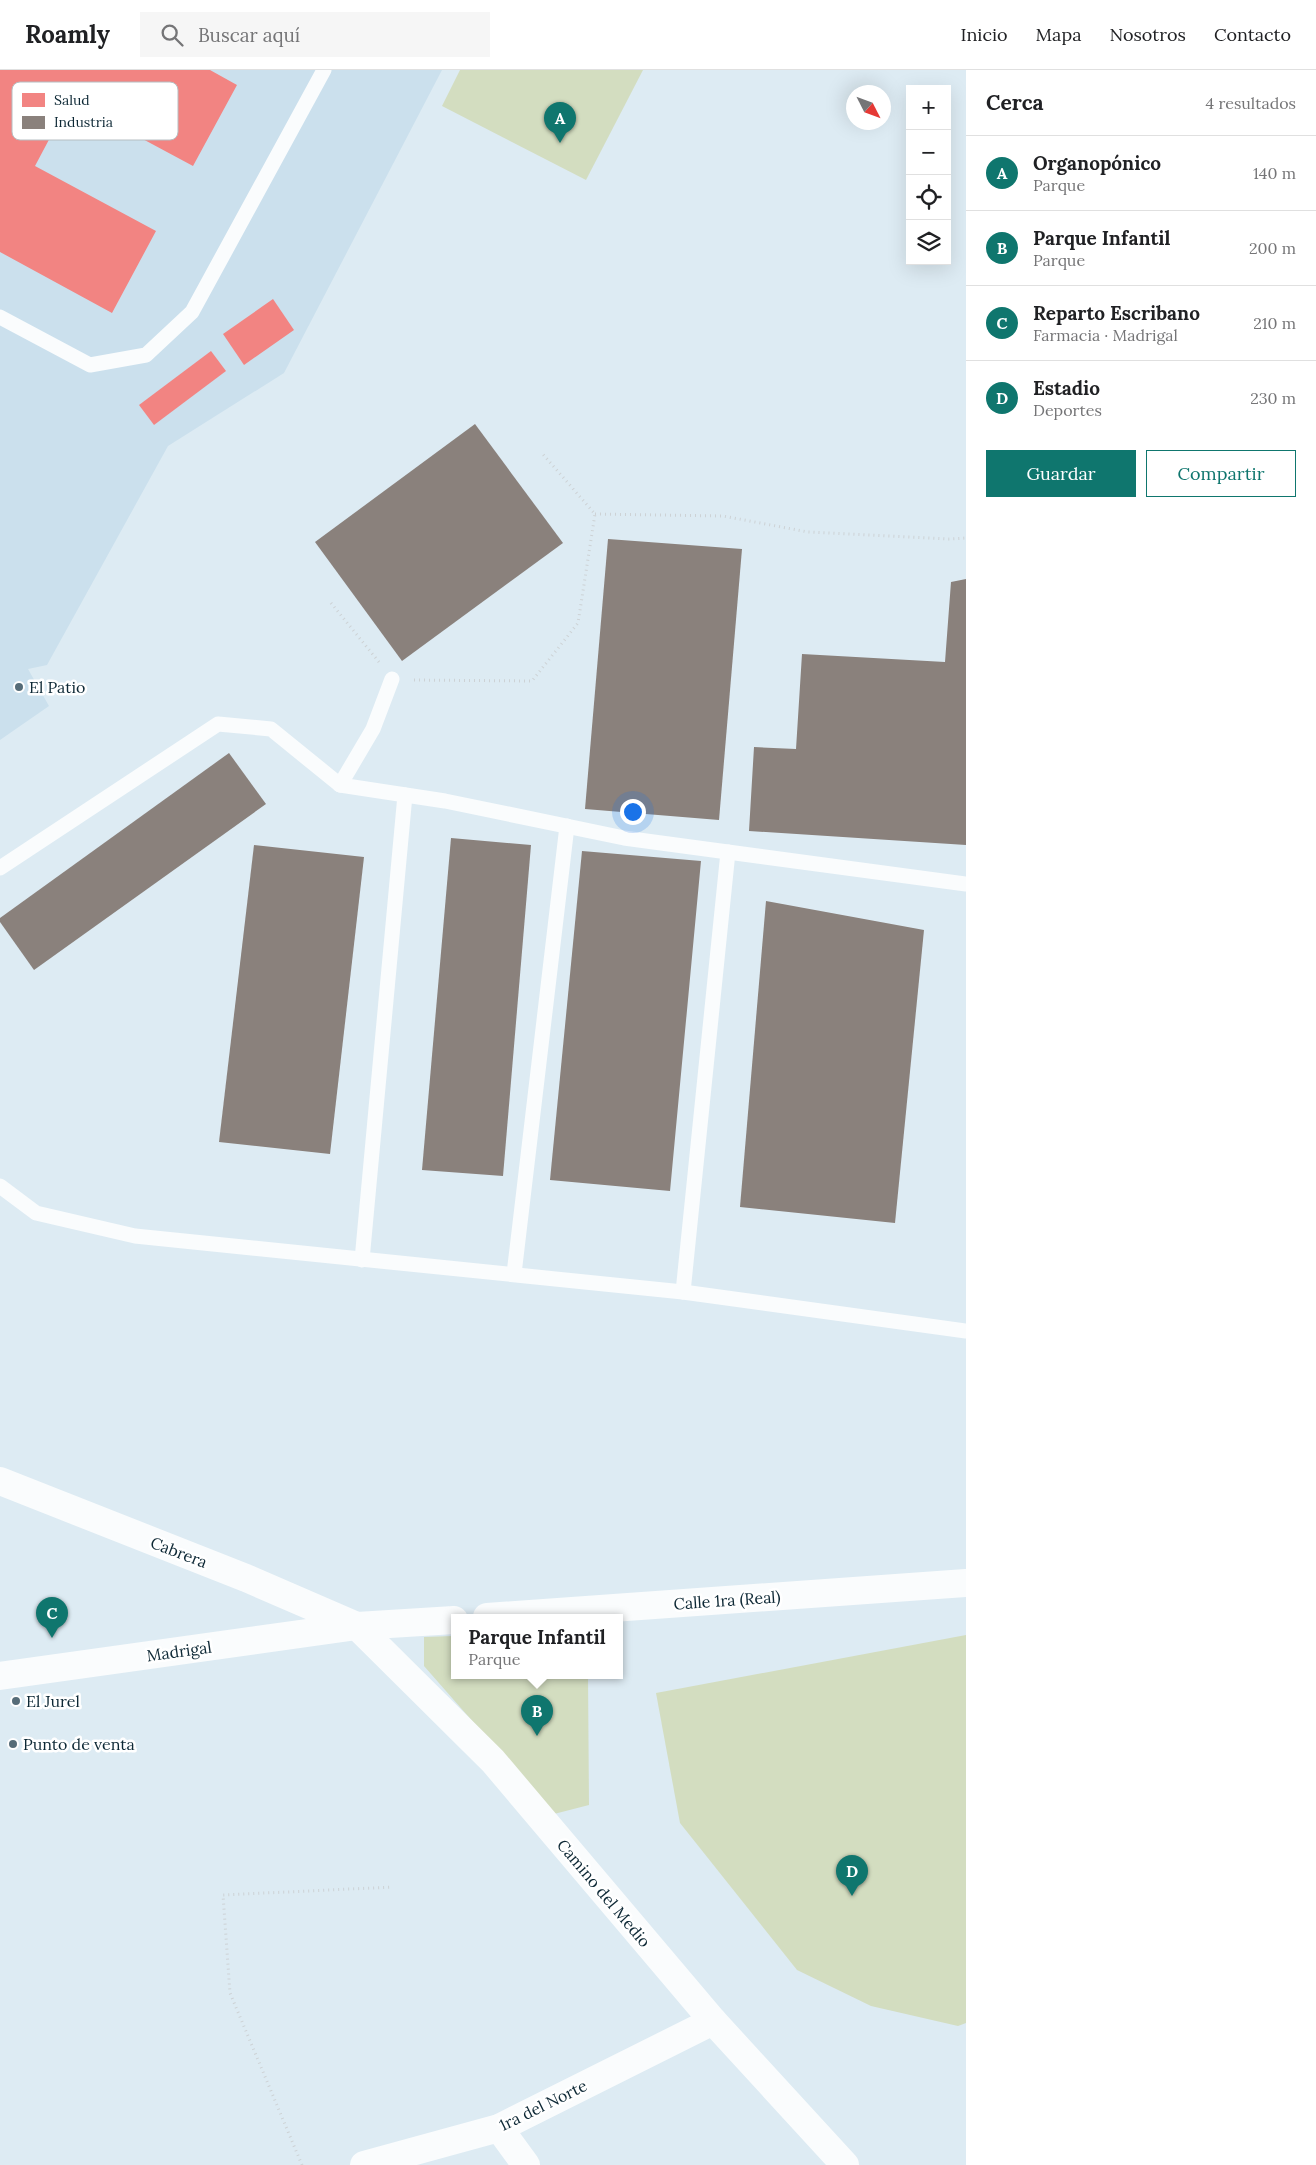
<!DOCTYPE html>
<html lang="es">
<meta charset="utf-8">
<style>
body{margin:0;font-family:Lora,serif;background:#f6f6f6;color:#202124}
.controls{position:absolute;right:15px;top:15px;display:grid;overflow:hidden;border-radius:0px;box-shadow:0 5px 20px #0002}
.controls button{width:45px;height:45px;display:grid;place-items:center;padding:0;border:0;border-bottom:1px solid #e0e0e0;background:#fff;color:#202124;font:25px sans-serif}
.compass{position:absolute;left:846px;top:15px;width:45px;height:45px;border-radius:50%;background:#fff;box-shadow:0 5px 20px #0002;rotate:132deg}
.you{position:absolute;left:632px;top:741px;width:18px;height:18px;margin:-12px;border:4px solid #fff;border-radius:50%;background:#1a73e8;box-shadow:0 0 0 8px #1a73e833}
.badge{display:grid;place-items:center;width:32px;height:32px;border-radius:50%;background:#0f766e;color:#fff;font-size:16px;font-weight:700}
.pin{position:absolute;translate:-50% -41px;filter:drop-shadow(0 1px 2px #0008)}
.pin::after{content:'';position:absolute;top:26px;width:18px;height:15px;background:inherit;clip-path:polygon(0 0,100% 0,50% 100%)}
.popup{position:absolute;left:451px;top:1544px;width:172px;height:65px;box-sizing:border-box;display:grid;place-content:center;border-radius:0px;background:#fff;filter:drop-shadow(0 1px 4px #0005);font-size:16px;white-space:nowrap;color:#757577}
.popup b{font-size:19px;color:#202124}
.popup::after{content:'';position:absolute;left:50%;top:100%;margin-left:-10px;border:10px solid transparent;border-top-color:#fff}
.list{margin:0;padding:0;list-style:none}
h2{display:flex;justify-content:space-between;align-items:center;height:65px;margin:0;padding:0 20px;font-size:21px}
h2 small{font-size:16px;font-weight:400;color:#757577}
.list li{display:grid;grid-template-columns:32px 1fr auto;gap:15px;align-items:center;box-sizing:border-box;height:75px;padding:0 20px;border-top:1px solid #e0e0e0}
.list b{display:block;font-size:19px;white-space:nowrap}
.list p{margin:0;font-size:16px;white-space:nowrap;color:#757577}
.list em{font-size:16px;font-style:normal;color:#757577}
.actions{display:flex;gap:10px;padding:15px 20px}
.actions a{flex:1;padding:11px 0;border:1px solid #0f766e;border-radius:0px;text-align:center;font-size:18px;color:#0f766e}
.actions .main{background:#0f766e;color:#fff}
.icon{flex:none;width:28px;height:28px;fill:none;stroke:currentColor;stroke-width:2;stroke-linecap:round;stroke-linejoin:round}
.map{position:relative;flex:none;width:966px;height:2095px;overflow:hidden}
header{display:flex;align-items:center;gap:30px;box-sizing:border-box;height:70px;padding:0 25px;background:#fff;border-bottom:1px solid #e0e0e0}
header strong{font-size:24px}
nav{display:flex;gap:28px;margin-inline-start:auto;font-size:18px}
.search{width:350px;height:45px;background:#f6f6f6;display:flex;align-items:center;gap:12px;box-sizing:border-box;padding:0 18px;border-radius:0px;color:#757577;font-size:19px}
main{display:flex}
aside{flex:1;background:#fff}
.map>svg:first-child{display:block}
</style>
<header>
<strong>Roamly</strong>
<div class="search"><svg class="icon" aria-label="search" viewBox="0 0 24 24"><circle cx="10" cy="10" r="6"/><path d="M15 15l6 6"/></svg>Buscar aquí</div>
<nav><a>Inicio</a><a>Mapa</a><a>Nosotros</a><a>Contacto</a></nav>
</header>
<main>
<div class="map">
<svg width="966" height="2095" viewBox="0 0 966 2095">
<rect width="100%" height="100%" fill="#ddebf3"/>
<path fill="#cbe0ed" d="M0,0H442L284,303L168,376L47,595L28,599L49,636L0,670Z"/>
<g fill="#d3ddc0">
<path d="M460,0H643L586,110L442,36Z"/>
<path d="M966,1565V1953L958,1956L871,1936L797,1900L680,1753L656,1623Z"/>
<path d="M454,1566V1605H588L589,1735L554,1744L424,1596V1567Z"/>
</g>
<g fill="#f28482">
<path d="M0,0H210L237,15L193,96L70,30L35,96L156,161L112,243L0,182Z"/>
<path d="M273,229L294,260L244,295L223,264Z"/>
<path d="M211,281L226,301L154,355L139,335Z"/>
</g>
<g fill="#8a817c">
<path d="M475,354L563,473L402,591L315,472Z"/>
<path d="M608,469L742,479L719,750L585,739Z"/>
<path d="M966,509V775L749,761L754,677L796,679L802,584L945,592L951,512Z"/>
<path d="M229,683L266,734L34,900L0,852V848Z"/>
<path d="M451,768L531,775L503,1106L422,1100Z"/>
<path d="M254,775L364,787L330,1084L219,1072Z"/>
<path d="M582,781L701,791L670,1121L550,1110Z"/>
<path d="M766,831L924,860L895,1153L740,1137Z"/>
</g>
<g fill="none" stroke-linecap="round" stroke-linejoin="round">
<g stroke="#cdd2d5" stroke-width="3" stroke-dasharray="1 4" stroke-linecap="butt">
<path d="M595,444L723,446L808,462L949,469L966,468"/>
<path d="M331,533L379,592"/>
<path d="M414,610L532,611L578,553L595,444L541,382"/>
<path d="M302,2095L230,1923L223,1825L393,1817"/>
</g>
<g stroke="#fafcfd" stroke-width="15">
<path d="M0,247L90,295L146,285L192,242L324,0"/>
<path d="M392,609L373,659L340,715L445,731L624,768L966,814"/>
<path d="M0,798L218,654L271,659L340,715"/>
<path d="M0,1116L36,1143L135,1166L683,1222L966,1261"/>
<path d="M362,1190L405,725"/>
<path d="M514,1204L567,756"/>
<path d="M683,1222L728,782"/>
</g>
<g stroke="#fafcfd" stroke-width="28">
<path d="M0,1411L246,1508L357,1556L493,1691L713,1951L845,2095"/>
<path d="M499,2058L526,2095"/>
<path d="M364,2095L499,2058L713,1951"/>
</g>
<g stroke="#fafcfd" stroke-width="28">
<path d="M487,1547L966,1513"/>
<path d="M0,1606L357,1556L454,1550"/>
</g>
</g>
<g fill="#566c78" stroke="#fff" stroke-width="2">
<circle cx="19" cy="617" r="5"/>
<circle cx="16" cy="1631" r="5"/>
<circle cx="13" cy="1674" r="5"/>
</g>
<g text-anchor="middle" stroke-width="5" stroke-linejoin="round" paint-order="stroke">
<g font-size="16" fill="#0d2835" stroke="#fff" text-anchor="start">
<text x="29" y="623">El Patio</text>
<text x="26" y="1637">El Jurel</text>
<text x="23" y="1680">Punto de venta</text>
</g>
<g font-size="16" fill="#0d2835" stroke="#fff">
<text transform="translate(179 1482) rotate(21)" y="6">Cabrera</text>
<text transform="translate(727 1530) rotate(-4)" y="6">Calle 1ra (Real)</text>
<text transform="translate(179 1581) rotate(-8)" y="6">Madrigal</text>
<text transform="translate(604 1823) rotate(50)" y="6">Camino del Medio</text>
<text transform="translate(543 2035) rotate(-26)" y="6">1ra del Norte</text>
</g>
</g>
<rect x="12" y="12" width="166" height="58" rx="8" fill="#fff" stroke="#b6bec2" stroke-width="1"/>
<rect x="22" y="23" width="23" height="14" fill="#f28482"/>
<rect x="22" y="46" width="23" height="13" fill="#8a817c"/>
<g font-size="14" fill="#0d2835">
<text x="54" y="35">Salud</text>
<text x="54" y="57">Industria</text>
</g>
</svg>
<div class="controls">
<button>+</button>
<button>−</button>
<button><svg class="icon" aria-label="locate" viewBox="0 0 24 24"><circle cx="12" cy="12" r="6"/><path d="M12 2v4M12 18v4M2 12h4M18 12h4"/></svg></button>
<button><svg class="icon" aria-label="layers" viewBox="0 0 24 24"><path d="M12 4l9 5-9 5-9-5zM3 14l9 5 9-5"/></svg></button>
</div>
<svg class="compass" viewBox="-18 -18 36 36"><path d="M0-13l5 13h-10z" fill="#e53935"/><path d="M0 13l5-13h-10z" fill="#757577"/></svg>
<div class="you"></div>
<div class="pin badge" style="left:560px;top:73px">A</div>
<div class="pin badge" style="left:537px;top:1666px">B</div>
<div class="popup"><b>Parque Infantil</b>Parque</div>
<div class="pin badge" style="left:52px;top:1568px">C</div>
<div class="pin badge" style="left:852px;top:1826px">D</div>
</div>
<aside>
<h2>Cerca<small>4 resultados</small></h2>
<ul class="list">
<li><span class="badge">A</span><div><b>Organopónico</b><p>Parque</p></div><em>140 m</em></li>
<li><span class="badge">B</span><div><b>Parque Infantil</b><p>Parque</p></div><em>200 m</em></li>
<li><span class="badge">C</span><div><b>Reparto Escribano</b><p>Farmacia · Madrigal</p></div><em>210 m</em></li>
<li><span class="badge">D</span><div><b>Estadio</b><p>Deportes</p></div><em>230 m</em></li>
</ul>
<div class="actions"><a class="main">Guardar</a><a>Compartir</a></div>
</aside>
</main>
